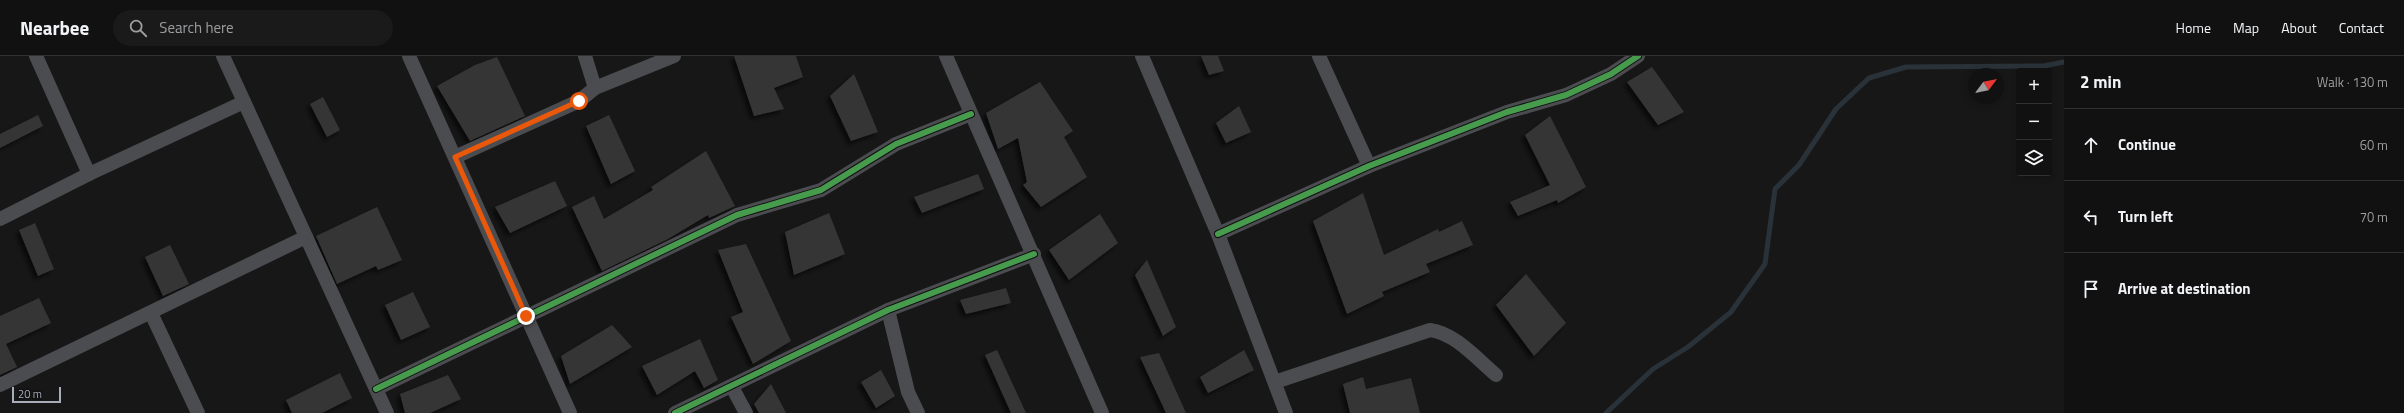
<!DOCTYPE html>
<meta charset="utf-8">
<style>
body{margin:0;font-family:"Titillium Web",sans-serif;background:#1a1a1a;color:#f1f3f6}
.controls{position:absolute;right:12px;top:12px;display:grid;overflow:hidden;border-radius:4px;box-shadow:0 2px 6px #0003}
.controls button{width:36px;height:36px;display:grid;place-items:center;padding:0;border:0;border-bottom:1px solid #303131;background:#111;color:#f1f3f6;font:20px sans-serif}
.compass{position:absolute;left:1968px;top:12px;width:36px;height:36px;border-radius:50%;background:#111;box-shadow:0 2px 6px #0003;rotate:58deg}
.scale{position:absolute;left:12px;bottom:10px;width:49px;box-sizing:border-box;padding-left:4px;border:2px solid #a8adb8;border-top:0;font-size:11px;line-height:14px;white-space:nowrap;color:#a8adb8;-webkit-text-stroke:3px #111113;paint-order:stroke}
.stop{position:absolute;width:12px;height:12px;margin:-9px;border:3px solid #ea580c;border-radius:50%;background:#fff}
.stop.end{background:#ea580c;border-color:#fff;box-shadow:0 1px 4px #0008}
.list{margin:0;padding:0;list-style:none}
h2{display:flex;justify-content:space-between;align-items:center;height:52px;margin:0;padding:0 16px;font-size:17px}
h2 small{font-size:13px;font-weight:400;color:#9c9d9f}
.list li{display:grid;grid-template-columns:26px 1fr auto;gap:12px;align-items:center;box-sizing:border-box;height:72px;padding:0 16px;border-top:1px solid #303131}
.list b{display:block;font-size:15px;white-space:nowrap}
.list em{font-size:13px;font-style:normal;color:#9c9d9f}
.icon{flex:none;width:22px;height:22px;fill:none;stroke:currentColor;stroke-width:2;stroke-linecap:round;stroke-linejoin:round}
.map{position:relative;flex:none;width:2064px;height:357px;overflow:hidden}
header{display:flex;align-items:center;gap:24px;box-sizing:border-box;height:56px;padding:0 20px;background:#111;border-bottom:1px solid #303131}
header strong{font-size:19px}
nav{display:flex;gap:22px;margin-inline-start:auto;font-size:14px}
.search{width:280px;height:36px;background:#1a1a1a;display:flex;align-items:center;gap:10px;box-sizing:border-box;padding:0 14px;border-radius:22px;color:#9c9d9f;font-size:15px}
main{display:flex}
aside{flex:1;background:#111}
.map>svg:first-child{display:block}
</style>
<header>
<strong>Nearbee</strong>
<div class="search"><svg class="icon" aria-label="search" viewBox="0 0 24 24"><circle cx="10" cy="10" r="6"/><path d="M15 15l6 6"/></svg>Search here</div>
<nav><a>Home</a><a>Map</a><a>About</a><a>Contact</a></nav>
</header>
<main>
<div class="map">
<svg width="2064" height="357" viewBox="0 0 2064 357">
<defs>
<filter id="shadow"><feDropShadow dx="-3.5" dy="3.5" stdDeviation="2" flood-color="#0009"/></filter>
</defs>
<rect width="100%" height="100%" fill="#171717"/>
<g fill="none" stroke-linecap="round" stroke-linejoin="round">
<path stroke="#2a3239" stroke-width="5" d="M1606,357L1653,313L1688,291L1731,256L1765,208L1775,133L1799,109L1836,53L1869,22L1906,11L2044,10L2064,6"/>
</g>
<g fill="#353536" filter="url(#shadow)">
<path d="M734,0H796L803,21L774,32L784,53L754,60Z"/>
<path d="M1201,0H1218L1224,15L1209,19Z"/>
<path d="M497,1L525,60L470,85L437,30L475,9Z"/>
<path d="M1652,11L1684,56L1658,69L1627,26Z"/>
<path d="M854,18L878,76L851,85L830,40Z"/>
<path d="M1040,26L1073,75L1064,81L1087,121L1041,151L1023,129L1027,126L1018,82L998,93L986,57Z"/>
<path d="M323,41L340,74L327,81L310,48Z"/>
<path d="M1239,50L1251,76L1226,87L1216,67Z"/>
<path d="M38,59L43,70L0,92V78Z"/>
<path d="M609,59L635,115L611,128L586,70Z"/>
<path d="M1550,60L1586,131L1558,147L1557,144L1518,160L1510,146L1550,129L1525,79Z"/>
<path d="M706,95L735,150L709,162L708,159L668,183L602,215L572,151L594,140L604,163L653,134L651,131Z"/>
<path d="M978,118L984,133L922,157L914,141Z"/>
<path d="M555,125L567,150L510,177L495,151Z"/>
<path d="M1363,137L1384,199L1438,173L1439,176L1462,165L1473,189L1426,208L1430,216L1382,236L1384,240L1347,258L1313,165Z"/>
<path d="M377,151L402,204L378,214L376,210L337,228L316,180Z"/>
<path d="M829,157L845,198L794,219L785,176Z"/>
<path d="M1100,158L1118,187L1069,224L1049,194Z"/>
<path d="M35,167L54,213L38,220L19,174Z"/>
<path d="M746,188L791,285L753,308L731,261L743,256L718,194Z"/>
<path d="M170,189L189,228L163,240L145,201Z"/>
<path d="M1147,204L1176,271L1163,280L1135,219Z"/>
<path d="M1526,218L1566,267L1534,300L1496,249Z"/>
<path d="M1006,232L1011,247L966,258L960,244Z"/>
<path d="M413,236L430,271L401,284L385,249Z"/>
<path d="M39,242L51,267L6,288L17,311L0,319V260Z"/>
<path d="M612,269L632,291L570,328L561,300Z"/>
<path d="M700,283L718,324L704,332L695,315L657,339L642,310Z"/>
<path d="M997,294L1026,357H1011L985,299Z"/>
<path d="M1244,294L1254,314L1208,337L1200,321Z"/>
<path d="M1159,297L1186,357H1166L1140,301Z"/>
<path d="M881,314L895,340L876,352L861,326Z"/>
<path d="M340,317L352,342L322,357H292L286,344Z"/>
<path d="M448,319L461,343L430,357H405L400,338Z"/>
<path d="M1363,321L1366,333L1411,322L1420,357H1350L1343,328Z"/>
<path d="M771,328L786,357H759L754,348Z"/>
</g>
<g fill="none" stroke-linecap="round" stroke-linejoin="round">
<g stroke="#4b4c50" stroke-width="14">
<path d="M36,0L89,118"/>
<path d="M223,0L387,357"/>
<path d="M409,0L570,357"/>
<path d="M946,0L1102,357"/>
<path d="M1142,0L1218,178L1286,357"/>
<path d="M1319,0L1369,110"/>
<path d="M595,32L674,0"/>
<path d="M455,101L579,45L595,32L585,0"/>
<path d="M0,163L89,118L244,46"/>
<path d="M1218,178L1369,110L1507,56L1566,39L1611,18L1638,0"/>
<path d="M888,254L908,336L918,357"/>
<path d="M151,257L198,357"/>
<path d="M1275,326L1430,274C1455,277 1477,303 1496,319"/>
<path d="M0,329L306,181"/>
<path d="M732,331L746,357"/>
<path d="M376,333L737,159L821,134L896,88L971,58"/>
<path d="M675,357L888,254L1034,198"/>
</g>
<g stroke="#111113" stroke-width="8">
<g id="cycleway">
<path d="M1218,178L1369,110L1507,56L1566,39L1611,18L1638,0"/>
<path d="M376,333L737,159L821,134L896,88L971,58"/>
<path d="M675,357L888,254L1034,198"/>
</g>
</g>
<use href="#cycleway" stroke="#469c4c" stroke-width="6"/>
</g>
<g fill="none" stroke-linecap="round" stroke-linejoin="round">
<path stroke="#ea580c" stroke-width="5" d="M526,260L455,101L579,45"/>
</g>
</svg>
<div class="controls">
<button>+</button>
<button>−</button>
<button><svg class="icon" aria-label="layers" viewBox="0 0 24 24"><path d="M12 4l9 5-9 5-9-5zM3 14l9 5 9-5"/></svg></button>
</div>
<svg class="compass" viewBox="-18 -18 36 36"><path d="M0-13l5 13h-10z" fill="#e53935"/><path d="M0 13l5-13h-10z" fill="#9c9d9f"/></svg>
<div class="scale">20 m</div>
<div class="stop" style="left:579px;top:45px"></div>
<div class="stop end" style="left:526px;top:260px"></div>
</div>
<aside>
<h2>2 min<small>Walk · 130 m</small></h2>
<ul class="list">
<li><svg class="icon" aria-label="ahead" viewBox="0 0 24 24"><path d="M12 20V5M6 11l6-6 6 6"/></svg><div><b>Continue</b></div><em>60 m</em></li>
<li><svg class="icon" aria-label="left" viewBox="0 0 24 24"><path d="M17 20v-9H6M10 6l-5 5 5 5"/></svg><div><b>Turn left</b></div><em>70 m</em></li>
<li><svg class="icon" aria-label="arrive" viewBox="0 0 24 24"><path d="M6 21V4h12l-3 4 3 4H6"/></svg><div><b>Arrive at destination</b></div></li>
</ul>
</aside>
</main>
